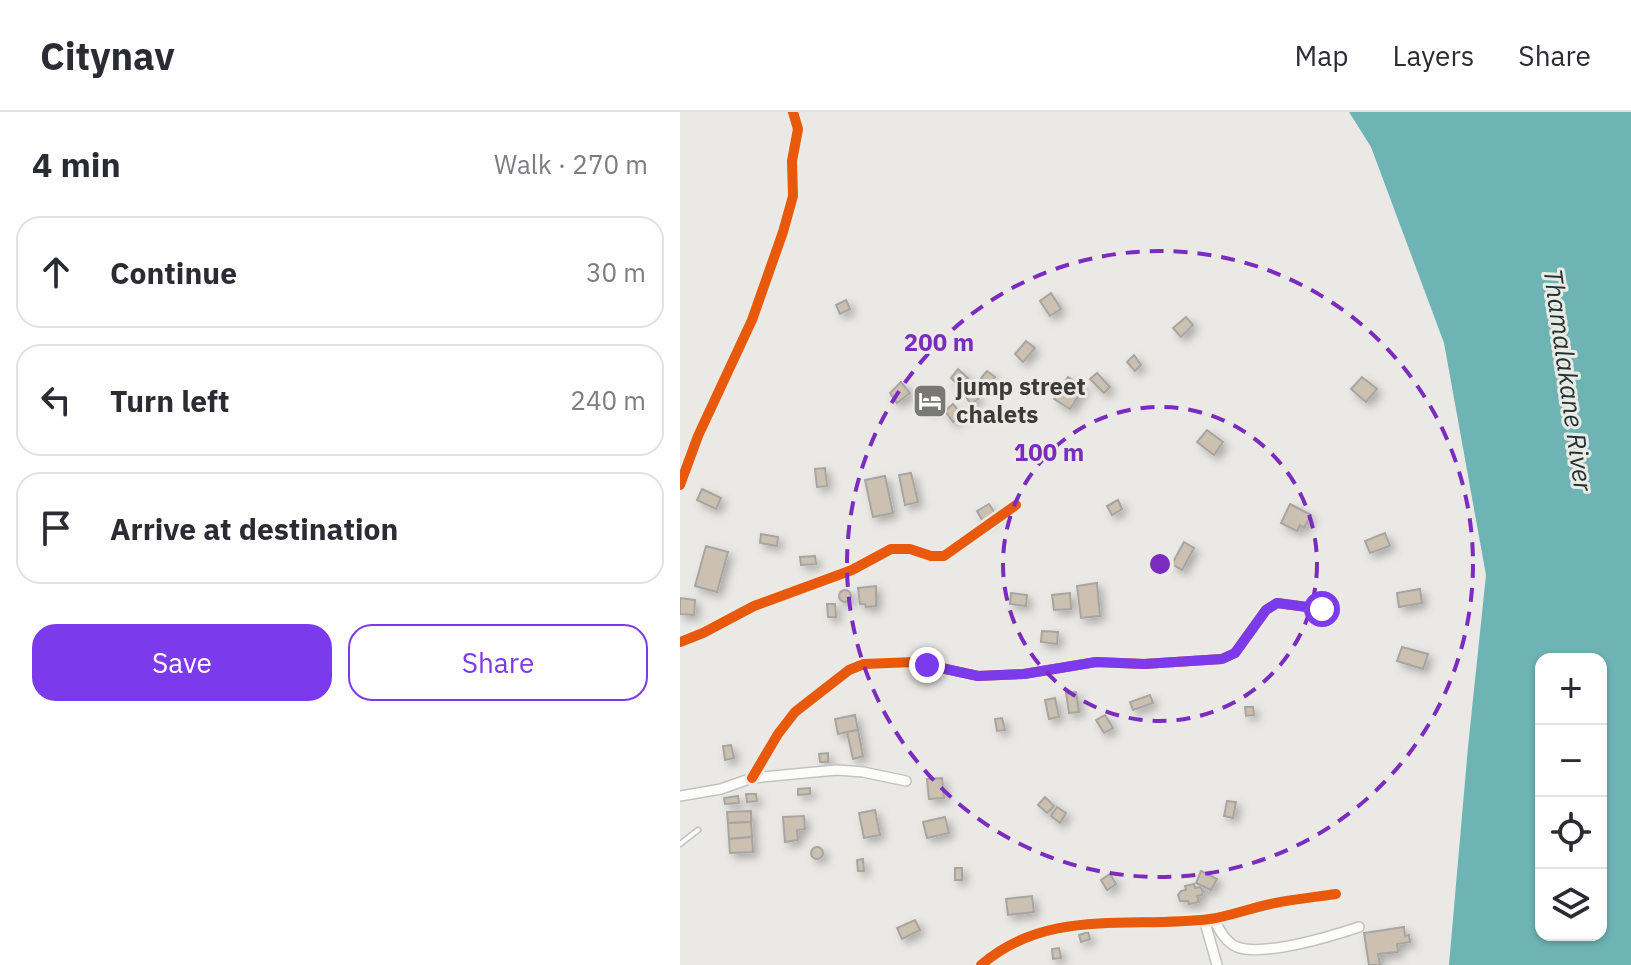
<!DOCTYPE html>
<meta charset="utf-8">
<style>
body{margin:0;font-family:"IBM Plex Sans",sans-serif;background:#f7f7f7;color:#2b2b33}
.controls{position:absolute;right:24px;bottom:24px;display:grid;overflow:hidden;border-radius:16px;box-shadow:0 2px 6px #0004}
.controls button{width:72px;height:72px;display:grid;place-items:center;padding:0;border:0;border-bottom:2px solid #e1e1e2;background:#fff;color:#2b2b33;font:40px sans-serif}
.stop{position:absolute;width:24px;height:24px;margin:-18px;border:6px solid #7c3aed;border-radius:50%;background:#fff}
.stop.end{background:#7c3aed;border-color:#fff;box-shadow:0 2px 8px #0008}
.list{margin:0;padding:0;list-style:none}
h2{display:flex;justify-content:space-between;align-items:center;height:104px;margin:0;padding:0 32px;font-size:34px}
h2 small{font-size:26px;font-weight:400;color:#7c7c81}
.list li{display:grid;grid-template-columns:52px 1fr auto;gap:24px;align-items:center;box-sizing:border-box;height:112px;margin:0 16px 16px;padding:0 16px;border:2px solid #e1e1e2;border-radius:24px}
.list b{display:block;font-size:30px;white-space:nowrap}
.list em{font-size:26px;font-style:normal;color:#7c7c81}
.actions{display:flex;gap:16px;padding:24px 32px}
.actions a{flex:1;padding:18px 0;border:2px solid #7c3aed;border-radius:24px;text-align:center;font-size:28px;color:#7c3aed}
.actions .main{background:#7c3aed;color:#fff}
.icon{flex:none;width:44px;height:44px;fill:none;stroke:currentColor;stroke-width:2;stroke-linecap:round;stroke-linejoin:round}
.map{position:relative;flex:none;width:951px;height:853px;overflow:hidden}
header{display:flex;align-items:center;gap:48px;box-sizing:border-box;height:112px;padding:0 40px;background:#fff;border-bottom:2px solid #e1e1e2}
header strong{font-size:38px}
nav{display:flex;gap:44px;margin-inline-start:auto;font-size:28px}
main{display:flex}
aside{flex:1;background:#fff}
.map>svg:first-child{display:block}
</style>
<header>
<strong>Citynav</strong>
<nav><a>Map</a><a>Layers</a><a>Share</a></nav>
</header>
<main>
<aside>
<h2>4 min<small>Walk · 270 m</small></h2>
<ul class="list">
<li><svg class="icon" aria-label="ahead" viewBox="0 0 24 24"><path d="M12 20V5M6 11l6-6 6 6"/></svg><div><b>Continue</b></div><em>30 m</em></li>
<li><svg class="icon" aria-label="left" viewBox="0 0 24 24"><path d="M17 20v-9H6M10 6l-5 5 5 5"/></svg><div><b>Turn left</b></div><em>240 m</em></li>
<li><svg class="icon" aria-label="arrive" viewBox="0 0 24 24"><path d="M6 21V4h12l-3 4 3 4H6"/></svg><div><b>Arrive at destination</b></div></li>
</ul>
<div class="actions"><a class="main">Save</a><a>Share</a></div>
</aside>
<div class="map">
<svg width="951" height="853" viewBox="0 0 951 853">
<defs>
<filter id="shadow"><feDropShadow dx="4.5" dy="4.5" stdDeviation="4" flood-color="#0004"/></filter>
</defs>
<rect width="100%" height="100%" fill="#eae9e5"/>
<path fill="#6fb4b5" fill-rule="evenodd" d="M669,0H951V853H769L788,635L806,463L764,231L691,35ZM861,547H921V823H861Z"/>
<g fill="#ccc1b1" stroke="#a6a5a2" stroke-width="2" filter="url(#shadow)">
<path d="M371,181L381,197L370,204L360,189Z"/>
<path d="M166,188L170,197L160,202L156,193Z"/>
<path d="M506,205L513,213L501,225L493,216Z"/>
<path d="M346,229L355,236L343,250L335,242Z"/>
<path d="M454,243L461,253L455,259L447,250Z"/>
<path d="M278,257L288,266L280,274L271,266Z"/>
<path d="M307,259L315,265L309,273L301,266Z"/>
<path d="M417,261L430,275L424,281L410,267Z"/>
<path d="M388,265L404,275L390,297L374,287Z"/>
<path d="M682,265L697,277L686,290L671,277Z"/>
<path d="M221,270L230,281L217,291L210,281Z"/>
<path d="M293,279L299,286L291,292L286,285Z"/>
<path d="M253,282L258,294L250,298L244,285Z"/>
<path d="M273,292L282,303L273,310L265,299Z"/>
<path d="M527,318L543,330L534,343L517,330Z"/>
<path d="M145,356L147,374L137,375L135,357Z"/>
<path d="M231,361L238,390L225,393L219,363Z"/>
<path d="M205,364L213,401L193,405L185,368Z"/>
<path d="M22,377L41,386L36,397L17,388Z"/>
<path d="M438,388L442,397L432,403L427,394Z"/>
<path d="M309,392L316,403L304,411L297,399Z"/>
<path d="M610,392L631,403L624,416L620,413L617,419L601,411Z"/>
<path d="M705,421L710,434L690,441L685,429Z"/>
<path d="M81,422L98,425L97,434L80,431Z"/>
<path d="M504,430L514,436L502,458L492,452Z"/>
<path d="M26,434L48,440L37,480L15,474Z"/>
<path d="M135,444L136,452L121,453L120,445Z"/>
<path d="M417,471L420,504L401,506L397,474Z"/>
<path d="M196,474V494L186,495L185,492H180L178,476Z"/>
<path d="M740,477L742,491L719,495L717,481Z"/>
<circle cx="165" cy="484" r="6"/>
<path d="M331,481L347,483L346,494L330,492Z"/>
<path d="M390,481L391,497L374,498L372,483Z"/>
<path d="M0,486L15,488L14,503L0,502Z"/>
<path d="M147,492H155L156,505H148Z"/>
<path d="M362,519L378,520L377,532L361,530Z"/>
<path d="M722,535L748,542L743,557L717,549Z"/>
<path d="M396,580L399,600L389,601L386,581Z"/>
<path d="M470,583L473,591L453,598L450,590Z"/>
<path d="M375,586L379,605L369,607L365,588Z"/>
<path d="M565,595H573L574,603L566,604Z"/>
<path d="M175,603L178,618L158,622L155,607Z"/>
<path d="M425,603L433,616L424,621L416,608Z"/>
<path d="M322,606L325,618L317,619L315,607Z"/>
<path d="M178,618L183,644L173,647L167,620Z"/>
<path d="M51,633L54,646L45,648L43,634Z"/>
<path d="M148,641V650H140L139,642Z"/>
<path d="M262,666L264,686L249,687L247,667Z"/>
<path d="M130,676V682L118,683V677Z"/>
<path d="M66,682H76L77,689L67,690Z"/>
<path d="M58,684L59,691L45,692L44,686Z"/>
<path d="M365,685L374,694L367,701L358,693Z"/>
<path d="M547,689L556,690L553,706L544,704Z"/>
<path d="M377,695L386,701L380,711L371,704Z"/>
<path d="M195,698L200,723L184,726L179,701Z"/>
<path d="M71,699V710L48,711L47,700Z"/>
<path d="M124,704L125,717L117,718L118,728L105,730L103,705Z"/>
<path d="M265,705L269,721L247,726L243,710Z"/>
<path d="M71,710L72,725L49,727L48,711Z"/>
<path d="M72,725L73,740L50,741L49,727Z"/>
<circle cx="137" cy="741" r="6"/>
<path d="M183,747L184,759H178L177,748Z"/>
<rect x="275" y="756" width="7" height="12"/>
<path d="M521,759L537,767L531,778L516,771Z"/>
<path d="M430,762L436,772L427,778L421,768Z"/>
<path d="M514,772L515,776L520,775L523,779L522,783L517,784L519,790L509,792L508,789H500L498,783L501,779L506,778L505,774Z"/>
<path d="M352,784L354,800L328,803L326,787Z"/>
<path d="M235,808L240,818L222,827L217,816Z"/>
<path d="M724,815L725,824L729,823L730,830L717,832L718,840L698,842L700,853H689L684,821Z"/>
<path d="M408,820L410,827L401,830L399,823Z"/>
<path d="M379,836L381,846L373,847L372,837Z"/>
</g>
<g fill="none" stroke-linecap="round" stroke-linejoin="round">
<g stroke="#c2c2bf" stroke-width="7">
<path id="lane" d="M0,732L18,718"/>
</g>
<g stroke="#c2c2bf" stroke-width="12">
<g id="street">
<path d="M0,373L18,324L72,208L103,120L113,84L112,49L118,17L113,0"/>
<path d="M0,530L23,521L74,494L172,458L211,437H230L251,444H264L336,393"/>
<path d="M72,666L98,622L115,600L169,558L184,552L234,550L298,564L344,562L416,550L464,552L542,547L555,541L586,498L597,491L642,497"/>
<path d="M0,684L41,677L72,666L157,658L183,660L226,669"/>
<path d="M533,806C539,817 545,830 557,835C584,845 652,824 679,815"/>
<path d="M524,807L537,853"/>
<path d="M301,853C368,795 450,817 530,807C552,804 573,795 595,791C615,787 636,785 656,782"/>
</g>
</g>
<use href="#lane" stroke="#fcfcfb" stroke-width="4"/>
<use href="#street" stroke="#fcfcfb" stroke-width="9"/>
<g stroke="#ebeae4" stroke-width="15">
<g id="cycleway">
<path d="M0,373L18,324L72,208L103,120L113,84L112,49L118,17L113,0"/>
<path d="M0,530L23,521L74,494L172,458L211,437H230L251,444H264L336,393"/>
<path d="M72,666L98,622L115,600L169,558L184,552L234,550L298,564L344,562L416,550L464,552L542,547L555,541L586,498L597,491L642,497"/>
<path d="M301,853C368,795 450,817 530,807C552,804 573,795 595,791C615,787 636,785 656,782"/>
</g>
</g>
<use href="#cycleway" stroke="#e8590c" stroke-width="10"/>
</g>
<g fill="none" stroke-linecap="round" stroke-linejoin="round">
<path stroke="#7c3aed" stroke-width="10" d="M247,553L298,564L344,562L416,550L464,552L542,547L555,541L586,498L597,491L642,497"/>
</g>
<g fill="none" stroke="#7b2cbf" stroke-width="4" stroke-dasharray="14 10">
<circle cx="480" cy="452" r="157"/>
<circle cx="480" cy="452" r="313"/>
</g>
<defs>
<g id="hotel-square" transform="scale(1.8)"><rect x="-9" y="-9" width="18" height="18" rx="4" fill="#797875" stroke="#ebeae4"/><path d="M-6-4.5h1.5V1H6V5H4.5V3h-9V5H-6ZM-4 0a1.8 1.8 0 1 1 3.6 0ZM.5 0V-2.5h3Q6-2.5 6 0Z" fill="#fff"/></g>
</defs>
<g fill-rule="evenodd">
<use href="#hotel-square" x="250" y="289"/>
</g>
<g text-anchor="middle" stroke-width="6" stroke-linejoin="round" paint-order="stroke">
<g font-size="24" font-weight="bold" fill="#3c3b39" stroke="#ebeae4" text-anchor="start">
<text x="276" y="283">jump street<tspan x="276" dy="28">chalets</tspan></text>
</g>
<g font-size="26" font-style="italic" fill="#1d3334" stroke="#ebeae4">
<text transform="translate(888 268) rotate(82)" y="9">Thamalakane River</text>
</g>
</g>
<circle cx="480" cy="452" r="12" fill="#7b2cbf" stroke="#ebeae4" stroke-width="4"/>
<g font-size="24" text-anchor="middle" font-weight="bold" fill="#7b2cbf" stroke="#ebeae4" stroke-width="6" stroke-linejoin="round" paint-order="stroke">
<text x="259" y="239">200 m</text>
<text x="369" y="349">100 m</text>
</g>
</svg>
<div class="controls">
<button>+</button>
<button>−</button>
<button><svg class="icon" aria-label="locate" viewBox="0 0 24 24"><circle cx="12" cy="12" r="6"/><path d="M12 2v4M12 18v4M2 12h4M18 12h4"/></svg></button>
<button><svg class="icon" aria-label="layers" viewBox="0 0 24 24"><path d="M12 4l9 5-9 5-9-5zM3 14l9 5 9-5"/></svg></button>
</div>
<div class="stop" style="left:642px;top:497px"></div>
<div class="stop end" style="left:247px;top:553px"></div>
</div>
</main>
